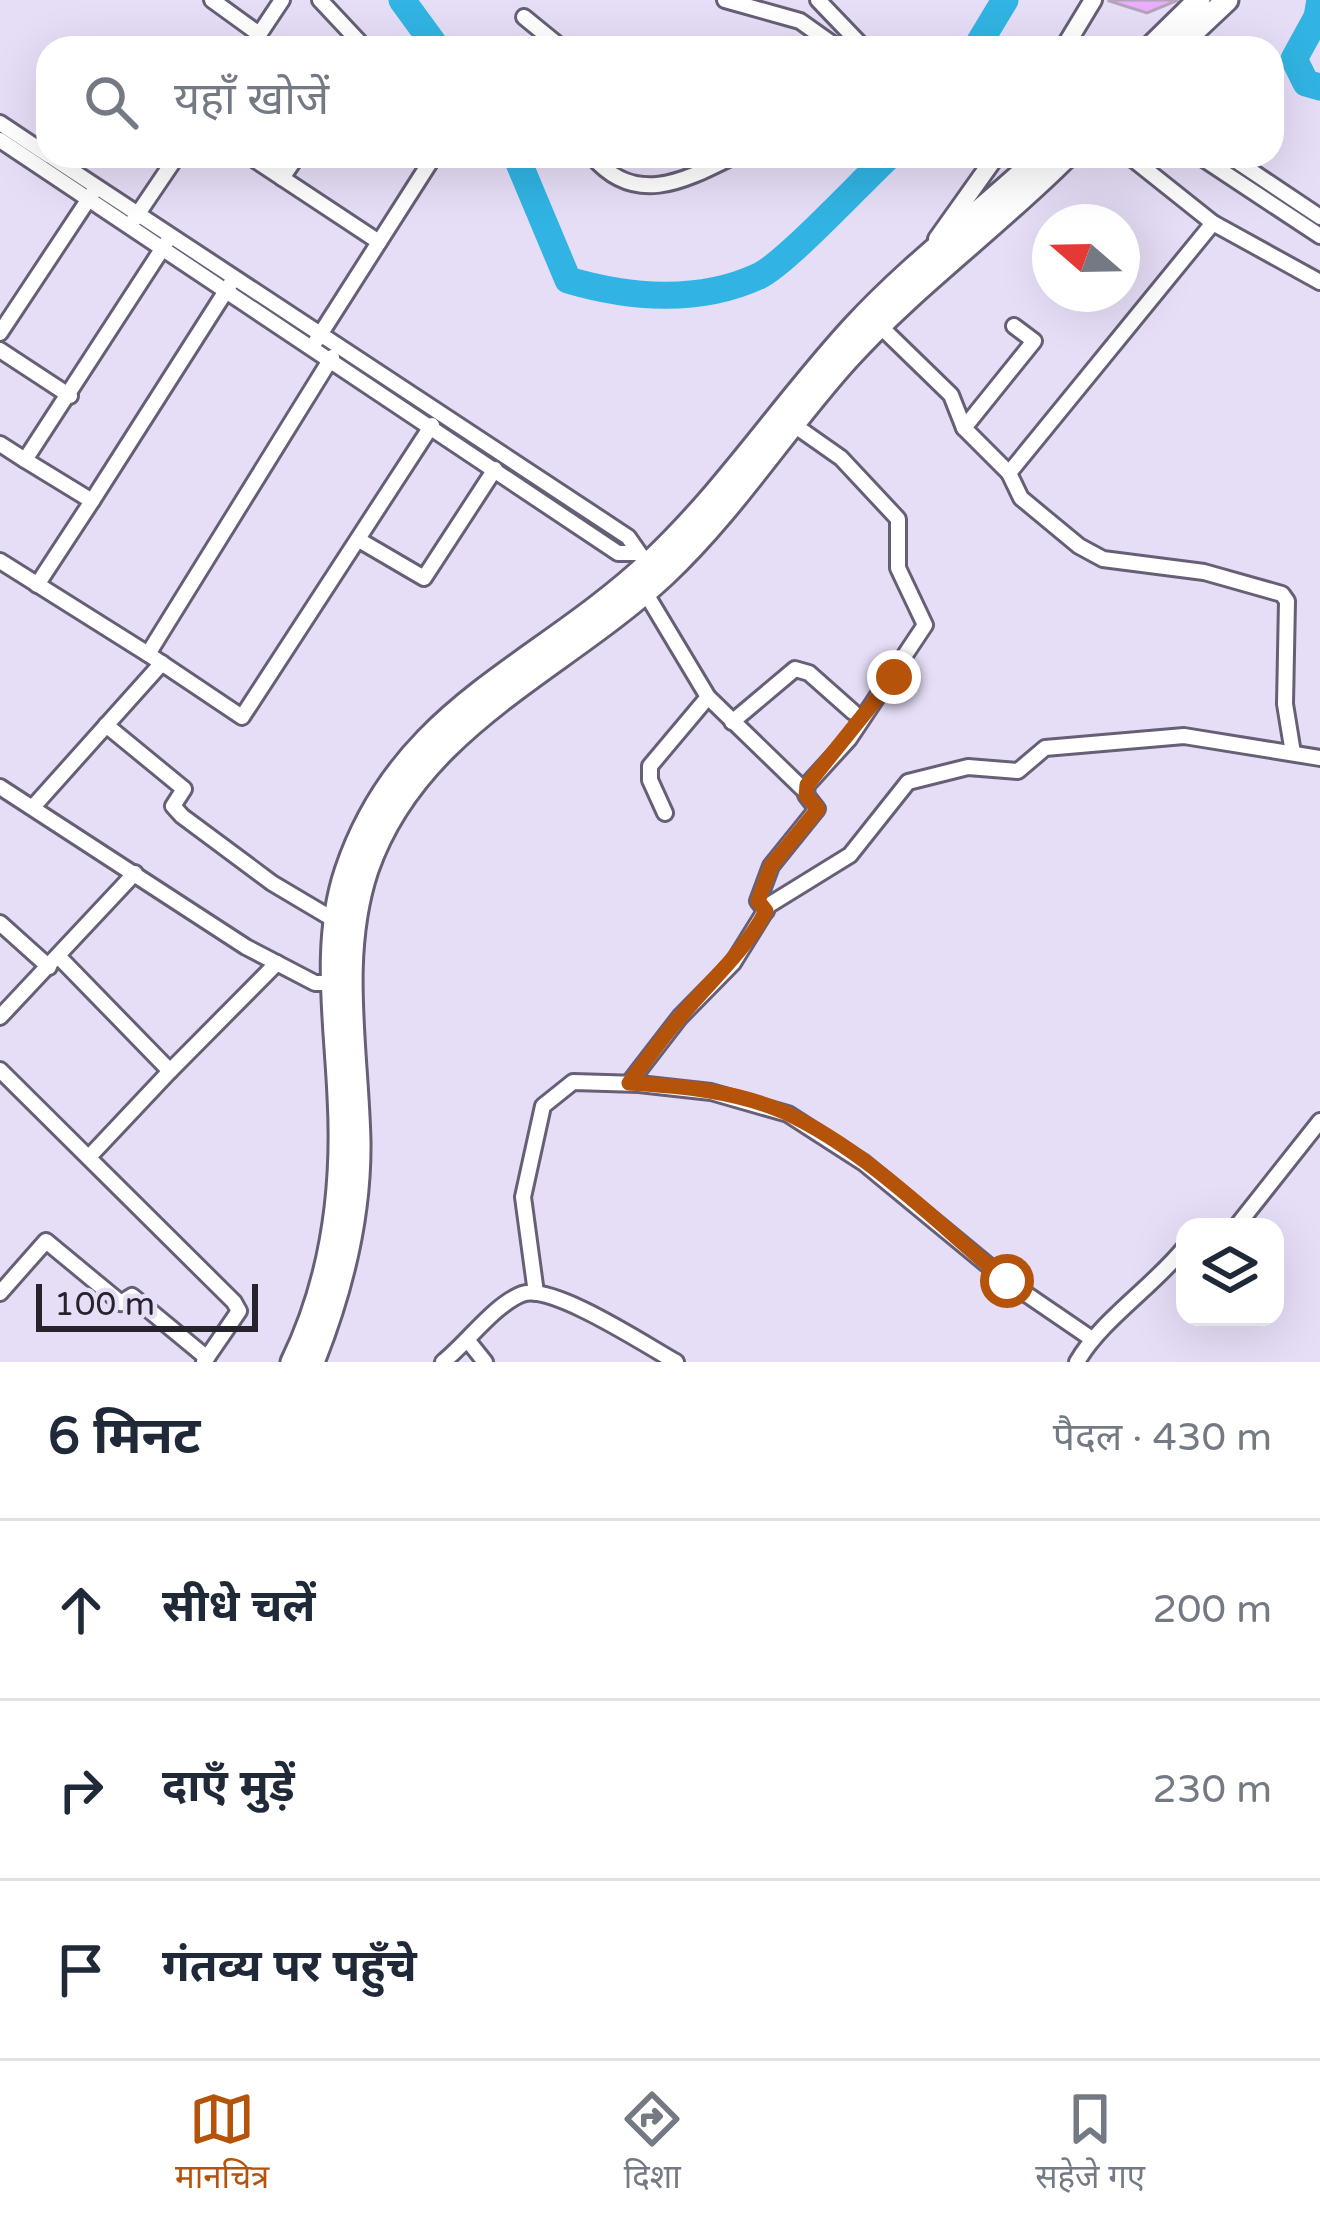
<!DOCTYPE html>
<html lang="hi">
<meta charset="utf-8">
<style>
body{margin:0;font-family:"Varela Round","Noto Sans Devanagari",sans-serif;background:#f2f2f3;color:#1f2937}
.controls{position:absolute;right:36px;bottom:36px;display:grid;overflow:hidden;border-radius:24px;box-shadow:0 12px 48px #0002}
.controls button{width:108px;height:108px;display:grid;place-items:center;padding:0;border:0;border-bottom:3px solid #e0e1e3;background:#fff;color:#1f2937;font:60px sans-serif}
.compass{position:absolute;left:1032px;top:204px;width:108px;height:108px;border-radius:50%;background:#fff;box-shadow:0 12px 48px #0002;rotate:290deg}
.scale{position:absolute;left:36px;bottom:30px;width:222px;box-sizing:border-box;padding-left:12px;border:6px solid #26232c;border-top:0;font-size:33px;line-height:42px;white-space:nowrap;color:#26232c;-webkit-text-stroke:9px #e6def7;paint-order:stroke}
.stop{position:absolute;width:36px;height:36px;margin:-27px;border:9px solid #b45309;border-radius:50%;background:#fff}
.stop.end{background:#b45309;border-color:#fff;box-shadow:0 3px 12px #0008}
.list{margin:0;padding:0;list-style:none}
h2{display:flex;justify-content:space-between;align-items:center;height:156px;margin:0;padding:0 48px;font-size:51px}
h2 small{font-size:39px;font-weight:400;color:#747a83}
.list li{display:grid;grid-template-columns:78px 1fr auto;gap:36px;align-items:center;box-sizing:border-box;height:180px;padding:0 48px;border-top:3px solid #e0e1e3}
.list b{display:block;font-size:45px;white-space:nowrap}
.list em{font-size:39px;font-style:normal;color:#747a83}
.icon{flex:none;width:66px;height:66px;fill:none;stroke:currentColor;stroke-width:2;stroke-linecap:round;stroke-linejoin:round}
.map{position:relative;flex:none;width:1320px;height:1362px;overflow:hidden}
.search{position:absolute;background:#fff;box-shadow:0 12px 48px #0002;left:36px;right:36px;top:36px;height:132px;display:flex;align-items:center;gap:30px;box-sizing:border-box;padding:0 42px;border-radius:36px;color:#747a83;font-size:45px}
.sheet{height:696px;background:#fff}
nav{display:flex;justify-content:space-around;align-items:center;box-sizing:border-box;height:168px;border-top:3px solid #e0e1e3;background:#fff;font-size:33px;color:#747a83}
nav a{display:grid;justify-items:center;gap:6px}
nav .on{color:#b45309}
.map>svg:first-child{display:block}
</style>
<div class="map">
<svg width="1320" height="1362" viewBox="0 0 1320 1362">
<rect width="100%" height="100%" fill="#e6def7"/>
<g fill="none" stroke-linecap="round" stroke-linejoin="round">
<g stroke="#31b4e3" stroke-width="27">
<path d="M402,0L437,48"/>
<path d="M1320,0L1317,17L1294,59L1306,83L1320,87"/>
<path d="M976,48L1005,0"/>
<path d="M516,156L568,280C629,298 699,304 759,276C786,263 861,182 889,156"/>
</g>
</g>
<path fill="#ebadfd" stroke="#b4a4b9" stroke-width="3" d="M1178,0L1147,13L1109,1V0Z"/>
<g fill="none" stroke-linecap="round" stroke-linejoin="round">
<g stroke="#675f75" stroke-width="20">
<g id="minor">
<path d="M212,0L259,34"/>
<path d="M320,0L365,48"/>
<path d="M725,0L800,21L838,48"/>
<path d="M818,0L864,48"/>
<path d="M524,17L562,48"/>
<path d="M250,48L282,0"/>
<path d="M0,123L48,155"/>
<path d="M0,140L618,553H636"/>
<path d="M50,156L628,537L642,557"/>
<path d="M249,156L379,242"/>
<path d="M592,156C635,207 684,181 734,156"/>
<path d="M1129,156L1213,223L1320,282"/>
<path d="M1199,156L1320,236"/>
<path d="M1229,156L1320,217"/>
<path d="M282,178L297,156"/>
<path d="M133,221L177,156"/>
<path d="M1213,223L1009,473L1021,498L1079,546L1103,559L1204,572L1282,594L1287,601L1285,704L1293,753"/>
<path d="M880,326L951,395L964,428L1009,473"/>
<path d="M0,333L94,191"/>
<path d="M316,341L434,156"/>
<path d="M0,350L70,396"/>
<path d="M964,428L1034,341L1014,326"/>
<path d="M0,444L25,460L166,243"/>
<path d="M25,460L92,501L231,283"/>
<path d="M359,540L424,578L495,469"/>
<path d="M0,561L148,654L332,357"/>
<path d="M37,585L92,501"/>
<path d="M645,592L708,697L805,791"/>
<path d="M148,654L242,717L432,425"/>
<path d="M732,722L795,669L809,673L853,712"/>
<path d="M106,725L184,789L173,806L182,816L272,883L336,921"/>
<path d="M0,787L246,947L315,983H340"/>
<path d="M33,807L162,663"/>
<path d="M665,813L650,780V766L708,697"/>
<path d="M766,911L758,901L771,866L817,809L806,795L807,785L849,739L925,625L898,568V519L841,458L794,425"/>
<path d="M0,923L49,967"/>
<path d="M59,957L170,1071L277,963"/>
<path d="M0,1017L135,873"/>
<path d="M0,1070L234,1302L239,1311L204,1362"/>
<path d="M629,1083L680,1017L733,963L769,905L850,855L908,782L968,767L1018,771L1045,748L1184,736L1320,758"/>
<path d="M89,1157L170,1071"/>
<path d="M1236,1227L1320,1121"/>
<path d="M0,1293L46,1241L121,1303L132,1296L207,1358"/>
<path d="M536,1293L523,1197L543,1106L573,1082L639,1084L711,1092L788,1114L864,1163L1007,1281L1092,1339"/>
<path d="M469,1342L485,1362"/>
<path d="M443,1362C467,1343 494,1305 522,1294C552,1283 647,1346 676,1362"/>
<path d="M1077,1362C1101,1320 1153,1287 1185,1247"/>
</g>
</g>
<g stroke="#675f75" stroke-width="22">
<g id="tertiary">
<path d="M1064,48L1093,0"/>
<path d="M937,239L996,156"/>
</g>
</g>
<g stroke="#675f75" stroke-width="27">
<g id="trunk">
<path d="M1150,48L1199,0"/>
<path d="M1176,48L1227,0"/>
<path d="M292,1362C332,1280 344,1187 339,1097C336,1023 322,943 346,871C401,707 536,669 652,560C727,489 783,403 853,327C910,265 980,213 1041,156"/>
<path d="M313,1362C341,1292 360,1217 359,1141C357,1051 338,957 367,870C417,726 561,672 665,575C734,510 784,430 847,360C914,286 996,227 1067,156"/>
</g>
</g>
<use href="#minor" stroke="#fff" stroke-width="14"/>
<use href="#tertiary" stroke="#fff" stroke-width="16"/>
<use href="#trunk" stroke="#fff" stroke-width="21"/>
</g>
<g fill="none" stroke-linecap="round" stroke-linejoin="round">
<path stroke="#b45309" stroke-width="15" d="M894,677L807,785L806,795L818,809L771,866L758,901L766,911C744,952 712,979 682,1015C663,1036 647,1060 629,1083C680,1086 737,1091 784,1112C868,1151 937,1223 1007,1281"/>
</g>
</svg>
<div class="controls">
<button><svg class="icon" aria-label="layers" viewBox="0 0 24 24"><path d="M12 4l9 5-9 5-9-5zM3 14l9 5 9-5"/></svg></button>
</div>
<svg class="compass" viewBox="-18 -18 36 36"><path d="M0-13l5 13h-10z" fill="#e53935"/><path d="M0 13l5-13h-10z" fill="#747a83"/></svg>
<div class="scale">100 m</div>
<div class="stop" style="left:1007px;top:1281px"></div>
<div class="stop end" style="left:894px;top:677px"></div>
<div class="search"><svg class="icon" aria-label="search" viewBox="0 0 24 24"><circle cx="10" cy="10" r="6"/><path d="M15 15l6 6"/></svg>यहाँ खोजें</div>
</div>
<section class="sheet">
<h2>6 मिनट<small>पैदल · 430 m</small></h2>
<ul class="list">
<li><svg class="icon" aria-label="ahead" viewBox="0 0 24 24"><path d="M12 20V5M6 11l6-6 6 6"/></svg><div><b>सीधे चलें</b></div><em>200 m</em></li>
<li><svg class="icon" aria-label="right" viewBox="0 0 24 24"><path d="M7 20v-9h11M14 6l5 5-5 5"/></svg><div><b>दाएँ मुड़ें</b></div><em>230 m</em></li>
<li><svg class="icon" aria-label="arrive" viewBox="0 0 24 24"><path d="M6 21V4h12l-3 4 3 4H6"/></svg><div><b>गंतव्य पर पहुँचे</b></div></li>
</ul>
</section>
<nav>
<a class="on"><svg class="icon" aria-label="map" viewBox="0 0 24 24"><path d="M3 6l6-2 6 2 6-2v14l-6 2-6-2-6 2zM9 4v14M15 6v14"/></svg>मानचित्र</a>
<a><svg class="icon" aria-label="directions" viewBox="0 0 24 24"><path d="M12 3l9 9-9 9-9-9zM9 14v-3h6M13 9l2 2-2 2"/></svg>दिशा</a>
<a><svg class="icon" aria-label="saved" viewBox="0 0 24 24"><path d="M7 4h10v16l-5-4-5 4z"/></svg>सहेजे गए</a>
</nav>
